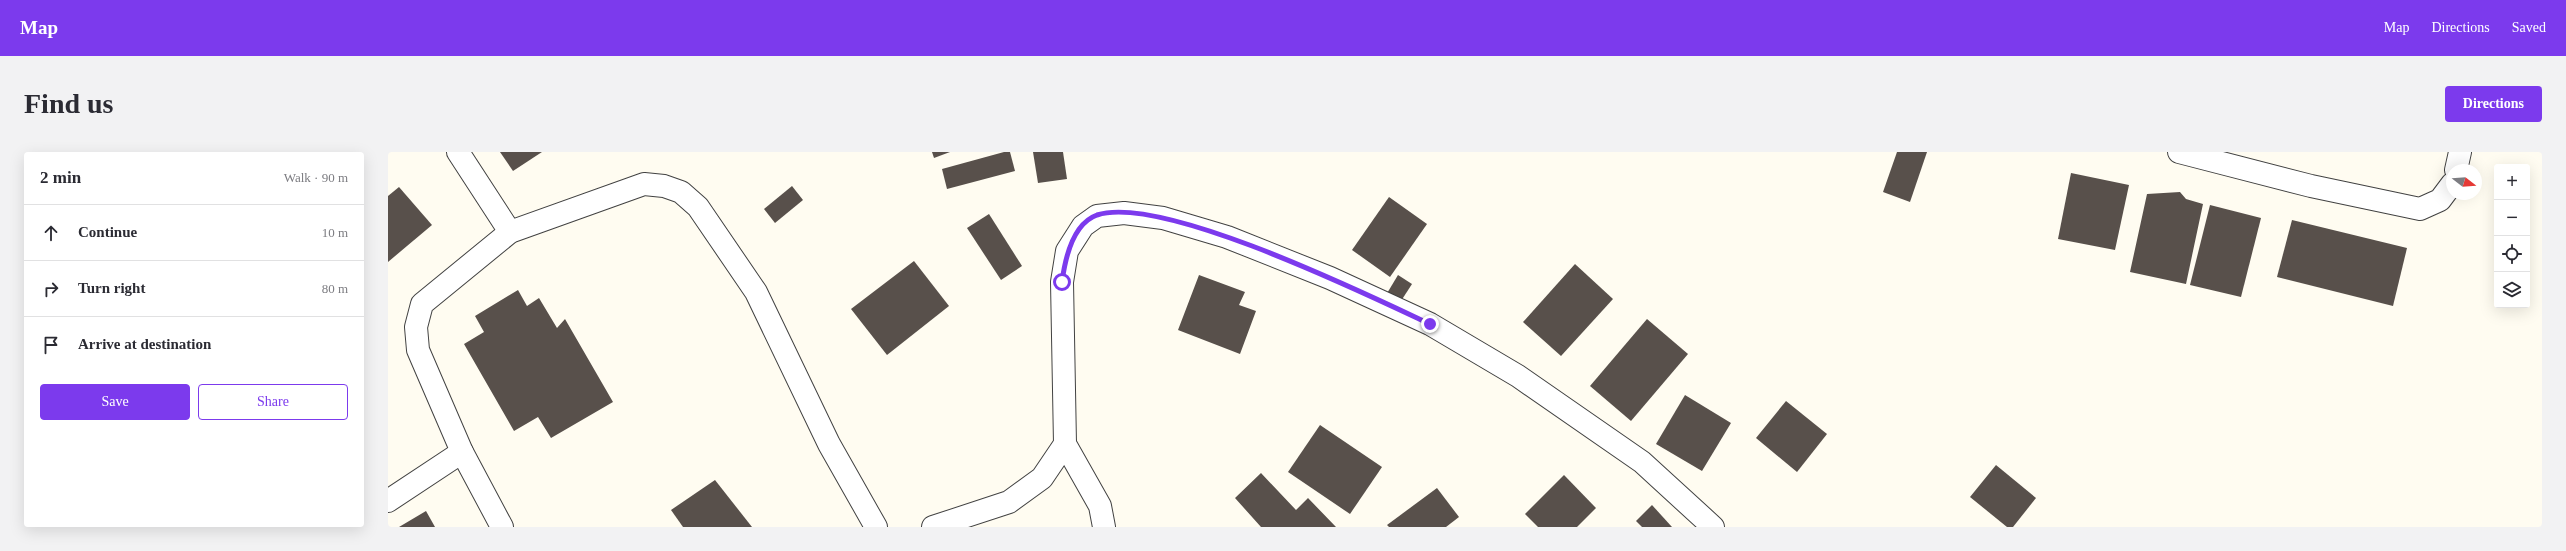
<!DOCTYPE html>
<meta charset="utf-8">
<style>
body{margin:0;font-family:"Times New Roman",serif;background:#f2f2f3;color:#2b2b33}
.controls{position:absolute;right:12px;top:12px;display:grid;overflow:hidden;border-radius:4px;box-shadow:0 4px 16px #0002}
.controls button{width:36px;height:36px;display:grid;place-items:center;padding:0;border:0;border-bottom:1px solid #e1e1e2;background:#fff;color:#2b2b33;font:20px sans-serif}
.compass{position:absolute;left:2058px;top:12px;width:36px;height:36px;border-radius:50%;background:#fff;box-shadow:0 4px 16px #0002;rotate:107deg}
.stop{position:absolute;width:12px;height:12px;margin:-9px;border:3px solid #7c3aed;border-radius:50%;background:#fff}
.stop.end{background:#7c3aed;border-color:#fff;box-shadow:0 1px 4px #0008}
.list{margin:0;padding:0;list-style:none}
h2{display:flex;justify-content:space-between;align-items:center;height:52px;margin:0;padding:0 16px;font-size:17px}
h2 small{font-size:13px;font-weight:400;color:#7c7c81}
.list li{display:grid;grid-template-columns:26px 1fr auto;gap:12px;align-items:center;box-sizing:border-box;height:56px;padding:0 16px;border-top:1px solid #e1e1e2}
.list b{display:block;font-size:15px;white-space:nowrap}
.list em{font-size:13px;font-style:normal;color:#7c7c81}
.actions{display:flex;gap:8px;padding:12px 16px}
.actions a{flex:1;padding:9px 0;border:1px solid #7c3aed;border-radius:4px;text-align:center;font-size:14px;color:#7c3aed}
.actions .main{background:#7c3aed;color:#fff}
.icon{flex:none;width:22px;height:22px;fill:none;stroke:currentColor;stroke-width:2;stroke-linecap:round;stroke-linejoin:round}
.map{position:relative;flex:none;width:2154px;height:375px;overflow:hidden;border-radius:4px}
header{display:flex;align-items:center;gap:24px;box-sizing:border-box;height:56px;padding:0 20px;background:#7c3aed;color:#fff}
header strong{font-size:19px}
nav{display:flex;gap:22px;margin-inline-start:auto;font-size:14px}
.intro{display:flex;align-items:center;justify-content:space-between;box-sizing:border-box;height:96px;padding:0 24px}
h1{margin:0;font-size:28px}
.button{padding:10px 18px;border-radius:4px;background:#7c3aed;color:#fff;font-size:14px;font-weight:700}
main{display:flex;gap:24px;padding:0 24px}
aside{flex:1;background:#fff;border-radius:4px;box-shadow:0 4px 16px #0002}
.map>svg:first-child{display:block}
</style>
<header>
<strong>Map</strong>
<nav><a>Map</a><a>Directions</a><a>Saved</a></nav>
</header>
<div class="intro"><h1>Find us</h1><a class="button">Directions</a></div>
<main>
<aside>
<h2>2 min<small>Walk · 90 m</small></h2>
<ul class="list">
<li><svg class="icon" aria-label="ahead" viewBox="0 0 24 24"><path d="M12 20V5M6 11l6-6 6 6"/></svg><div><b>Continue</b></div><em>10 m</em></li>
<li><svg class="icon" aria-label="right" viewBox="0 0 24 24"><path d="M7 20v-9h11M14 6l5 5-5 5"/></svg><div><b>Turn right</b></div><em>80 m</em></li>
<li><svg class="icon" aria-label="arrive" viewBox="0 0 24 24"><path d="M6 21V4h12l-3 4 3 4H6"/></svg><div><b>Arrive at destination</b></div></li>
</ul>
<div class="actions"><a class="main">Save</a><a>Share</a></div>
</aside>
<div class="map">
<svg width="2154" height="375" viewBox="0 0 2154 375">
<rect width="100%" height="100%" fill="#fffcf1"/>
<g fill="#58504b">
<path d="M112,0H154L125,19Z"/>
<path d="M544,0H562L546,6Z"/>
<path d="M616,0H622L627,19L559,37L554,17Z"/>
<path d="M645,0H675L679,27L650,31Z"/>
<path d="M1509,0H1539L1522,50L1495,40Z"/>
<path d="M1683,21L1741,33L1727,98L1670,87Z"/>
<path d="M404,34L415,48L387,71L376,57Z"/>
<path d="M11,35L44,73L0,110V44Z"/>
<path d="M1792,40L1798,47L1815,52L1798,132L1742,120L1759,42Z"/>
<path d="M1001,45L1039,72L1002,125L964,98Z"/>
<path d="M1822,53L1873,66L1853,145L1802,133Z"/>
<path d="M601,62L634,114L613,128L579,76Z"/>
<path d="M1904,68L2019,96L2005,154L1889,125Z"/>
<path d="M526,109L561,154L499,203L463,157Z"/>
<path d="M1187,112L1225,147L1173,204L1135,170Z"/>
<path d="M811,123L857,140L851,153L868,159L852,202L790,178Z"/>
<path d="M1010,123L1024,132L1013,149L998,143Z"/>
<path d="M130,138L139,154L151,146L169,176L177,167L225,250L163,286L150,265L126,279L76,192L96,180L87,164Z"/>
<path d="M1259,167L1300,202L1243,269L1202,234Z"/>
<path d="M1297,243L1343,271L1314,319L1268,292Z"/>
<path d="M1398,249L1439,282L1409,320L1368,286Z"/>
<path d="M932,273L994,315L962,362L900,320Z"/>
<path d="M1608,313L1648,346L1625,375H1619L1582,345Z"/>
<path d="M873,321L908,358L920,346L948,375H873L847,346Z"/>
<path d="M1176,323L1208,356L1189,375H1150L1137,362Z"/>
<path d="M327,328L364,375H295L283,358Z"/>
<path d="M1049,336L1071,365L1058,375H1001L999,373Z"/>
<path d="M1264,353L1284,375H1254L1248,369Z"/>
<path d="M38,359L47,375H11Z"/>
</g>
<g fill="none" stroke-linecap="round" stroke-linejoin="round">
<g stroke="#424242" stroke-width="24">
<g id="minor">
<path d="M70,0L122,80"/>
<path d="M1791,0L1923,34L2032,57L2052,48L2064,32"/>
<path d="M2068,18L2072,0"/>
<path d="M677,292L712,354L716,375"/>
<path d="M0,349L74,300"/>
<path d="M114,375L74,300L30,198L28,175L34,152L122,80L256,32L276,34L293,40L310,55L368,140L441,292L488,375"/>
<path d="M545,375L621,350L654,326L677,292L674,130L679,99L695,74L709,64L736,61L775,66L839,85L942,126L1042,172L1130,224L1254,310L1325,375"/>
</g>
</g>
<use href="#minor" stroke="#fff" stroke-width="22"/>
</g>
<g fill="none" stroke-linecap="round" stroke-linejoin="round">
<path stroke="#7c3aed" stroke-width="5" d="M674,130C677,107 684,72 709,63C773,42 978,142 1042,172"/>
</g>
</svg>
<div class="controls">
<button>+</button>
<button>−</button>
<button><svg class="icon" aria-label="locate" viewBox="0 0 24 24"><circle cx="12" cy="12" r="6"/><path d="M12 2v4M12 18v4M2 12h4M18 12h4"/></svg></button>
<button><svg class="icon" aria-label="layers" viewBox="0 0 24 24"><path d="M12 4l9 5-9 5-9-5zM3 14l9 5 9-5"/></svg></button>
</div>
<svg class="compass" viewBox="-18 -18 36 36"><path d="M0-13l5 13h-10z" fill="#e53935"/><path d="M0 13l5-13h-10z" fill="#7c7c81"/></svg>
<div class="stop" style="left:674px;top:130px"></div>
<div class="stop end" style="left:1042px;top:172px"></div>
</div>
</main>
